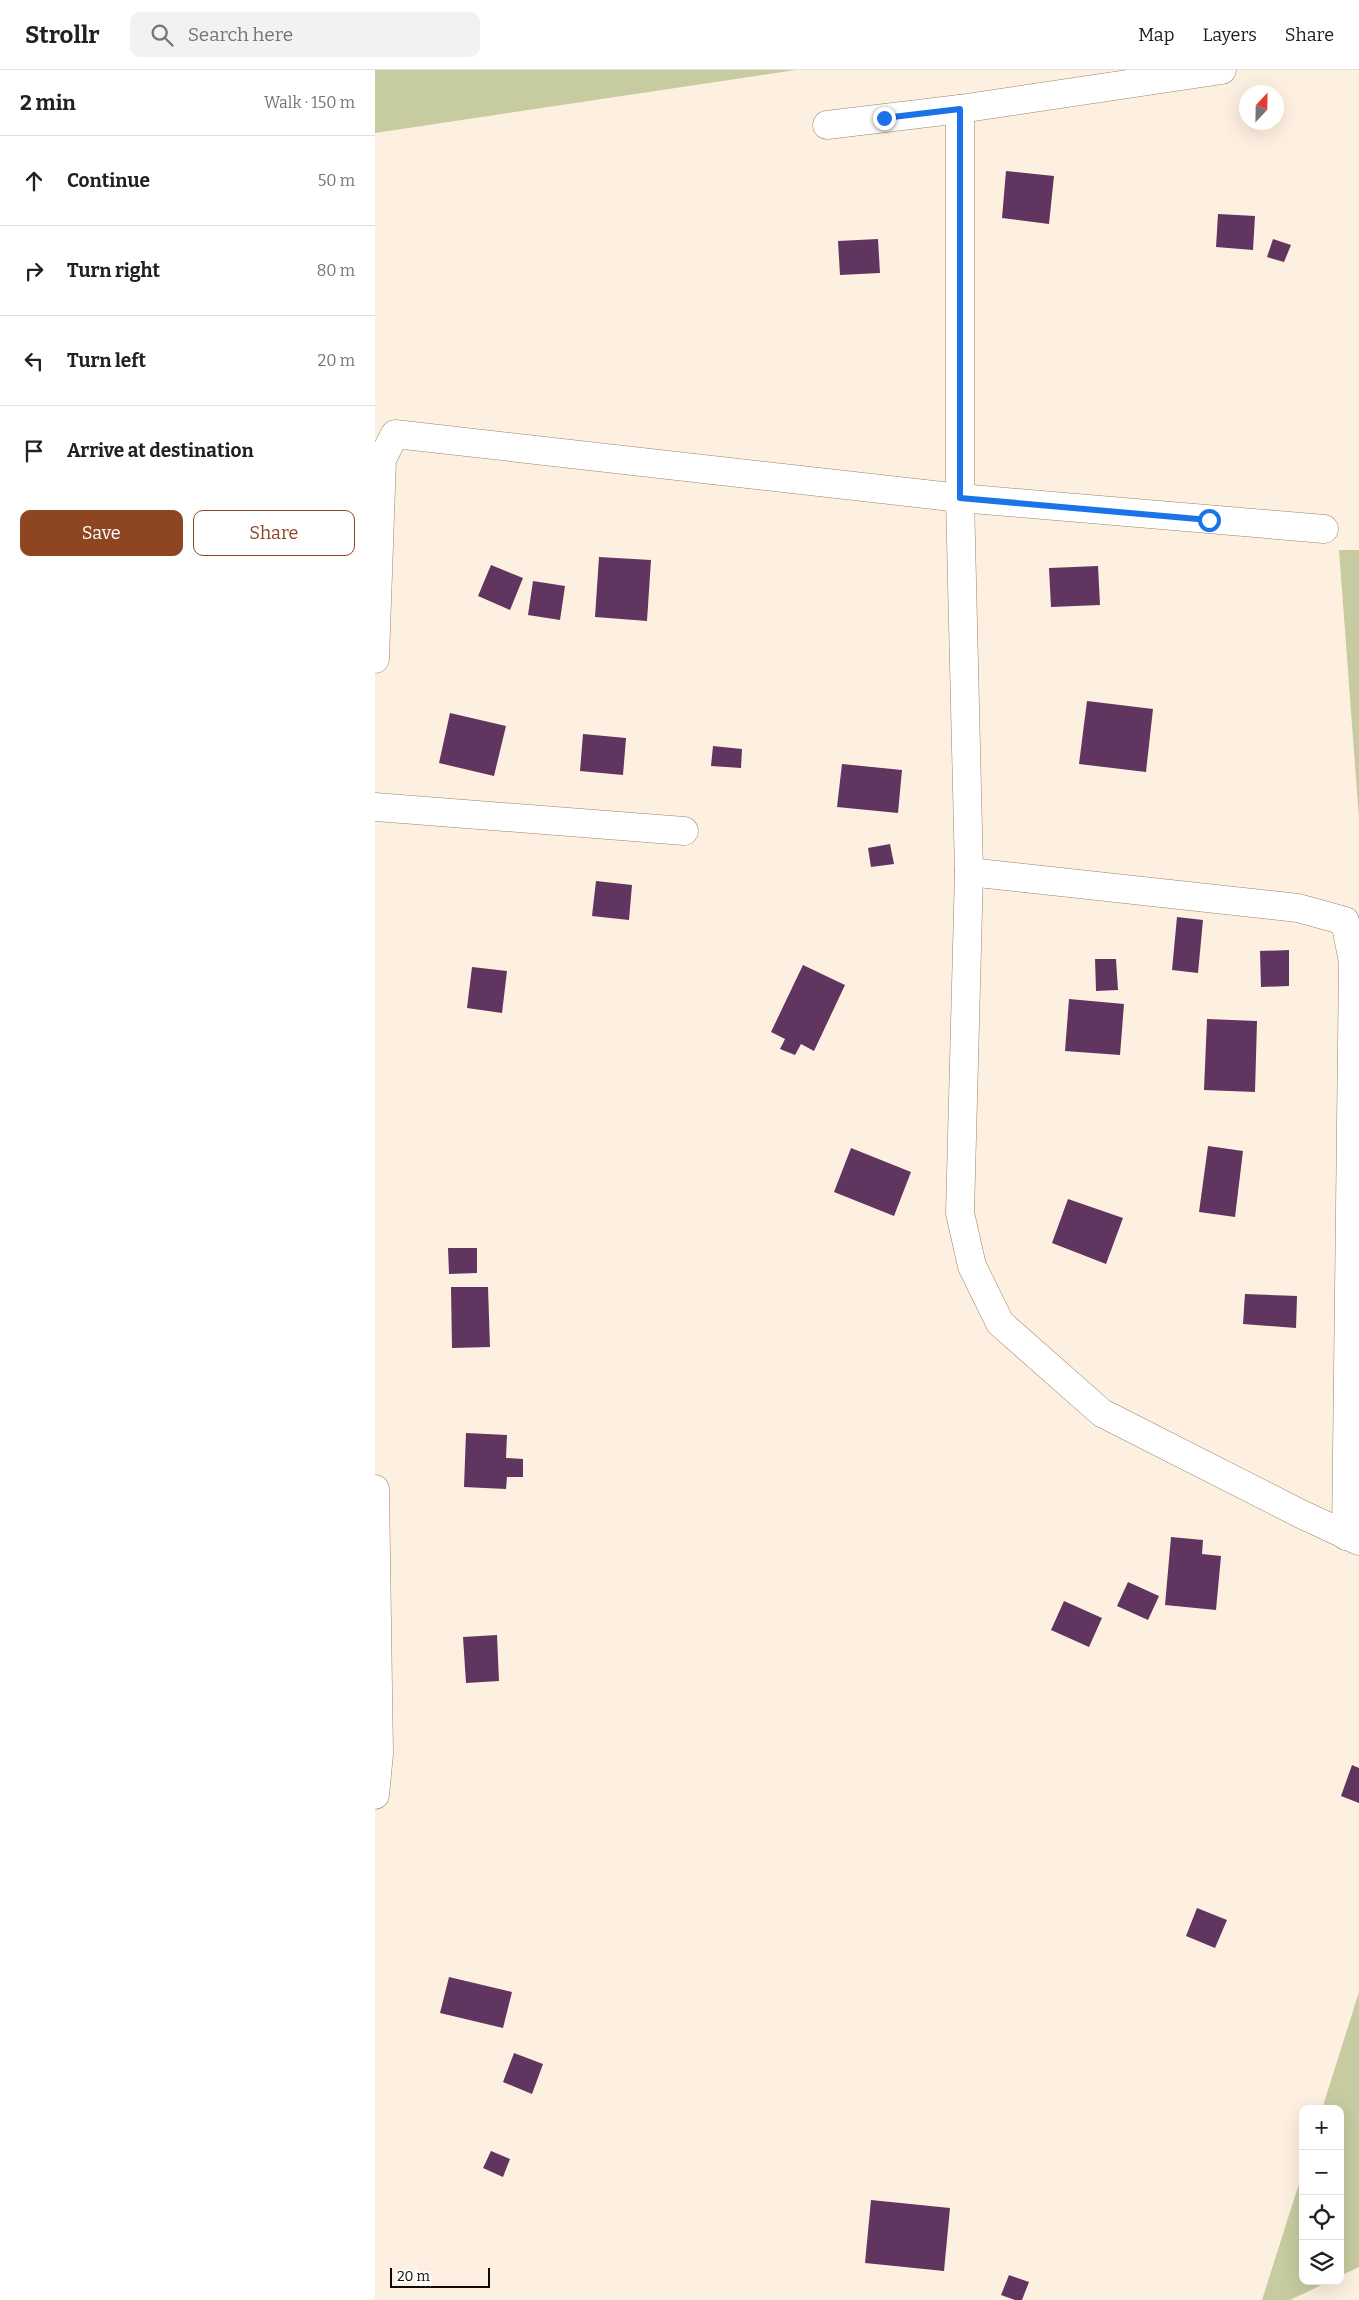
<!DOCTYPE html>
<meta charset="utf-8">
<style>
body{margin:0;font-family:Bitter,serif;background:#f2f2f2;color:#202124}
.controls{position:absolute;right:15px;bottom:15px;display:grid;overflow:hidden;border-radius:10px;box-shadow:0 5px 20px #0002}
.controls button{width:45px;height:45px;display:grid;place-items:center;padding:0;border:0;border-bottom:1px solid #e0e0e0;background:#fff;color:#202124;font:25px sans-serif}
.compass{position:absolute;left:864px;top:15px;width:45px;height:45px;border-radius:50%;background:#fff;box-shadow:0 5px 20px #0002;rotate:22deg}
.scale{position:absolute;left:15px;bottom:12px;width:100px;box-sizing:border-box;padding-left:5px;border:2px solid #120b03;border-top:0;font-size:14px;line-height:18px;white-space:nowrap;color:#120b03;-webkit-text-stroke:4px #fff;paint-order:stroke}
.stop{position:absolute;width:15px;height:15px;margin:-11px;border:4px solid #1a73e8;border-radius:50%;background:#fff}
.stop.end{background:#1a73e8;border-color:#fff;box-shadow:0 1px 5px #0008}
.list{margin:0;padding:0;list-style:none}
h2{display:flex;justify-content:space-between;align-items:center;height:65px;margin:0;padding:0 20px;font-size:21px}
h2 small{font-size:16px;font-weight:400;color:#757577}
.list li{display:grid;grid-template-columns:32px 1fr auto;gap:15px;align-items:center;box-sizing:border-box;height:90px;padding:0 20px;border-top:1px solid #e0e0e0}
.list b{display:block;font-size:19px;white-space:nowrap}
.list em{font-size:16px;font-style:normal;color:#757577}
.actions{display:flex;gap:10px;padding:15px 20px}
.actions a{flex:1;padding:11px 0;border:1px solid #8d4621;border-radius:10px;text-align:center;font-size:18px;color:#8d4621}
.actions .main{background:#8d4621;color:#fff}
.icon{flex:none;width:28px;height:28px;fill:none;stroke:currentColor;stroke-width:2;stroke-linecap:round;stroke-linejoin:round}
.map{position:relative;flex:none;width:984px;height:2230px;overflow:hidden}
header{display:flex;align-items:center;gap:30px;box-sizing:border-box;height:70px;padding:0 25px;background:#fff;border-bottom:1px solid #e0e0e0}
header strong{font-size:24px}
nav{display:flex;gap:28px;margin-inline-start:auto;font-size:18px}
.search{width:350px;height:45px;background:#f2f2f2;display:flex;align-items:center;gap:12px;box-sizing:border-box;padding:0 18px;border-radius:10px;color:#757577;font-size:19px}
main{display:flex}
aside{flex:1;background:#fff}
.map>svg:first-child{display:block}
</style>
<header>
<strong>Strollr</strong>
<div class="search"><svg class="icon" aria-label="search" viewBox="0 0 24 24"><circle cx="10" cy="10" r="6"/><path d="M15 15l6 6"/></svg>Search here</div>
<nav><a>Map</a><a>Layers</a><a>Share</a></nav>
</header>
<main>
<aside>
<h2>2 min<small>Walk · 150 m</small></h2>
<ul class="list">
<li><svg class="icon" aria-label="ahead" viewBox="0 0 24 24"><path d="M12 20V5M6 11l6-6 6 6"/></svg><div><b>Continue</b></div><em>50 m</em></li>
<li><svg class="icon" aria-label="right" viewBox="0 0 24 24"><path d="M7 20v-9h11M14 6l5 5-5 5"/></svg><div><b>Turn right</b></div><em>80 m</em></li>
<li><svg class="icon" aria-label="left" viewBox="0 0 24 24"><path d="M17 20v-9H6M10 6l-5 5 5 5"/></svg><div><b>Turn left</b></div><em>20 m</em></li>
<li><svg class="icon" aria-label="arrive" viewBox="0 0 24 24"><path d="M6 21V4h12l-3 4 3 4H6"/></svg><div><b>Arrive at destination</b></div></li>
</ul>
<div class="actions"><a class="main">Save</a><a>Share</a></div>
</aside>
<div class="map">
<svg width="984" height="2230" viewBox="0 0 984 2230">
<rect width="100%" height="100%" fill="#fef0e0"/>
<g fill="#c6cc9f">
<path d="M0,0H421L0,63Z"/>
<path d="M964,480H984V749Z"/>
<path d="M984,1922V2197L965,2206V2039H947Z"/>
<path d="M928,2101V2211H955L915,2230H887Z"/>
</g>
<g fill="#60355f">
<path d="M631,101L679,106L674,154L627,148Z"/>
<path d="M843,144L880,146L878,180L841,177Z"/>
<path d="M503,169L505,203L465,205L463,171Z"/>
<path d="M898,169L916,175L909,192L892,187Z"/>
<path d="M224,487L276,490L272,551L220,547Z"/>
<path d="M116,495L148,508L135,540L103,526Z"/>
<path d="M723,496L725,535L676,537L674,498Z"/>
<path d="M158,511L190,516L185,550L153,545Z"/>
<path d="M712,631L778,639L771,702L704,694Z"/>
<path d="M75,643L131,656L119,706L64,693Z"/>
<path d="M208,664L251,668L248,705L205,701Z"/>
<path d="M338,676L367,679L366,698L336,696Z"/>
<path d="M467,694L527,700L523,743L462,737Z"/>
<path d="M515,774L519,794L496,797L493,778Z"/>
<path d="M221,811L257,815L254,850L217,846Z"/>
<path d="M802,847L828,850L823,903L797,900Z"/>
<path d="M914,880V916L886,917L885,881Z"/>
<path d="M720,889H741L743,920L721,921Z"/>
<path d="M428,895L470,915L439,981L426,974L420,985L405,979L410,969L396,962Z"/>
<path d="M97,897L132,901L127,943L92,938Z"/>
<path d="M694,929L749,934L745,985L690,981Z"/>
<path d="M832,949L882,951L880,1022L829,1020Z"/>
<path d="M833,1076L868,1081L860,1147L824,1142Z"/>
<path d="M476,1078L536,1102L519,1146L459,1122Z"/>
<path d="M693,1129L748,1148L731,1194L677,1173Z"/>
<path d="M73,1178H102V1203L74,1204Z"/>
<path d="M76,1217H113L115,1277L77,1278Z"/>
<path d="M870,1224L922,1226L921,1258L868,1254Z"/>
<path d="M91,1363L132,1365L131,1388L148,1389V1407H132L131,1419L89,1417Z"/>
<path d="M796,1467L828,1470L827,1484L846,1486L841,1540L790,1535Z"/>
<path d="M753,1512L784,1526L773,1550L742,1536Z"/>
<path d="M689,1531L727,1548L714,1577L676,1560Z"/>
<path d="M122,1565L124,1611L91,1613L88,1567Z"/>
<path d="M977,1695L984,1698V1733L966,1726Z"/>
<path d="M822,1838L852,1850L840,1878L811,1866Z"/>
<path d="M74,1907L137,1922L128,1958L65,1943Z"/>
<path d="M139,1983L168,1994L157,2024L128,2012Z"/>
<path d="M116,2081L135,2089L128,2107L108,2098Z"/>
<path d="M496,2130L575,2138L569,2201L490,2193Z"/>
<path d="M634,2205L654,2212L647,2230H640L626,2225Z"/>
</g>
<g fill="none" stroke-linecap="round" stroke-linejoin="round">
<g stroke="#98846a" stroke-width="29">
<g id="minor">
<path d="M585,39V428L594,802L585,1143L597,1196L625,1253L727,1343L926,1444L984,1471"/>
<path d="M452,55L585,39L847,0"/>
<path d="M0,589L7,389L20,364L585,428L949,459"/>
<path d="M0,737L309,761"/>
<path d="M594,802L923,838L970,851L978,892L971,1466"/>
<path d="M0,1419L4,1684L0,1725"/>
</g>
</g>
<use href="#minor" stroke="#fff" stroke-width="28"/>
</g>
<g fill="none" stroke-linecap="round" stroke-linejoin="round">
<path stroke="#1a73e8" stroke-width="6" d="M509,48L585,39V428L834,450"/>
</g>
</svg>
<div class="controls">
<button>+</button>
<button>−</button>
<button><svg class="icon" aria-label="locate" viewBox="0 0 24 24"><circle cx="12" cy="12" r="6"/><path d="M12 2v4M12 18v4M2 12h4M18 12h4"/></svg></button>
<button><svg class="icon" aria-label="layers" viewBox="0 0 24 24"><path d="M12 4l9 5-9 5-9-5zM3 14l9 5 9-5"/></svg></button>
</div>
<svg class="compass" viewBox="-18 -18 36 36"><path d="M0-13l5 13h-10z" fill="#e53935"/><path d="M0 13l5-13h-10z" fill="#757577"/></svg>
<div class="scale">20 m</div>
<div class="stop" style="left:834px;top:450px"></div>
<div class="stop end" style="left:509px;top:48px"></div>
</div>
</main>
